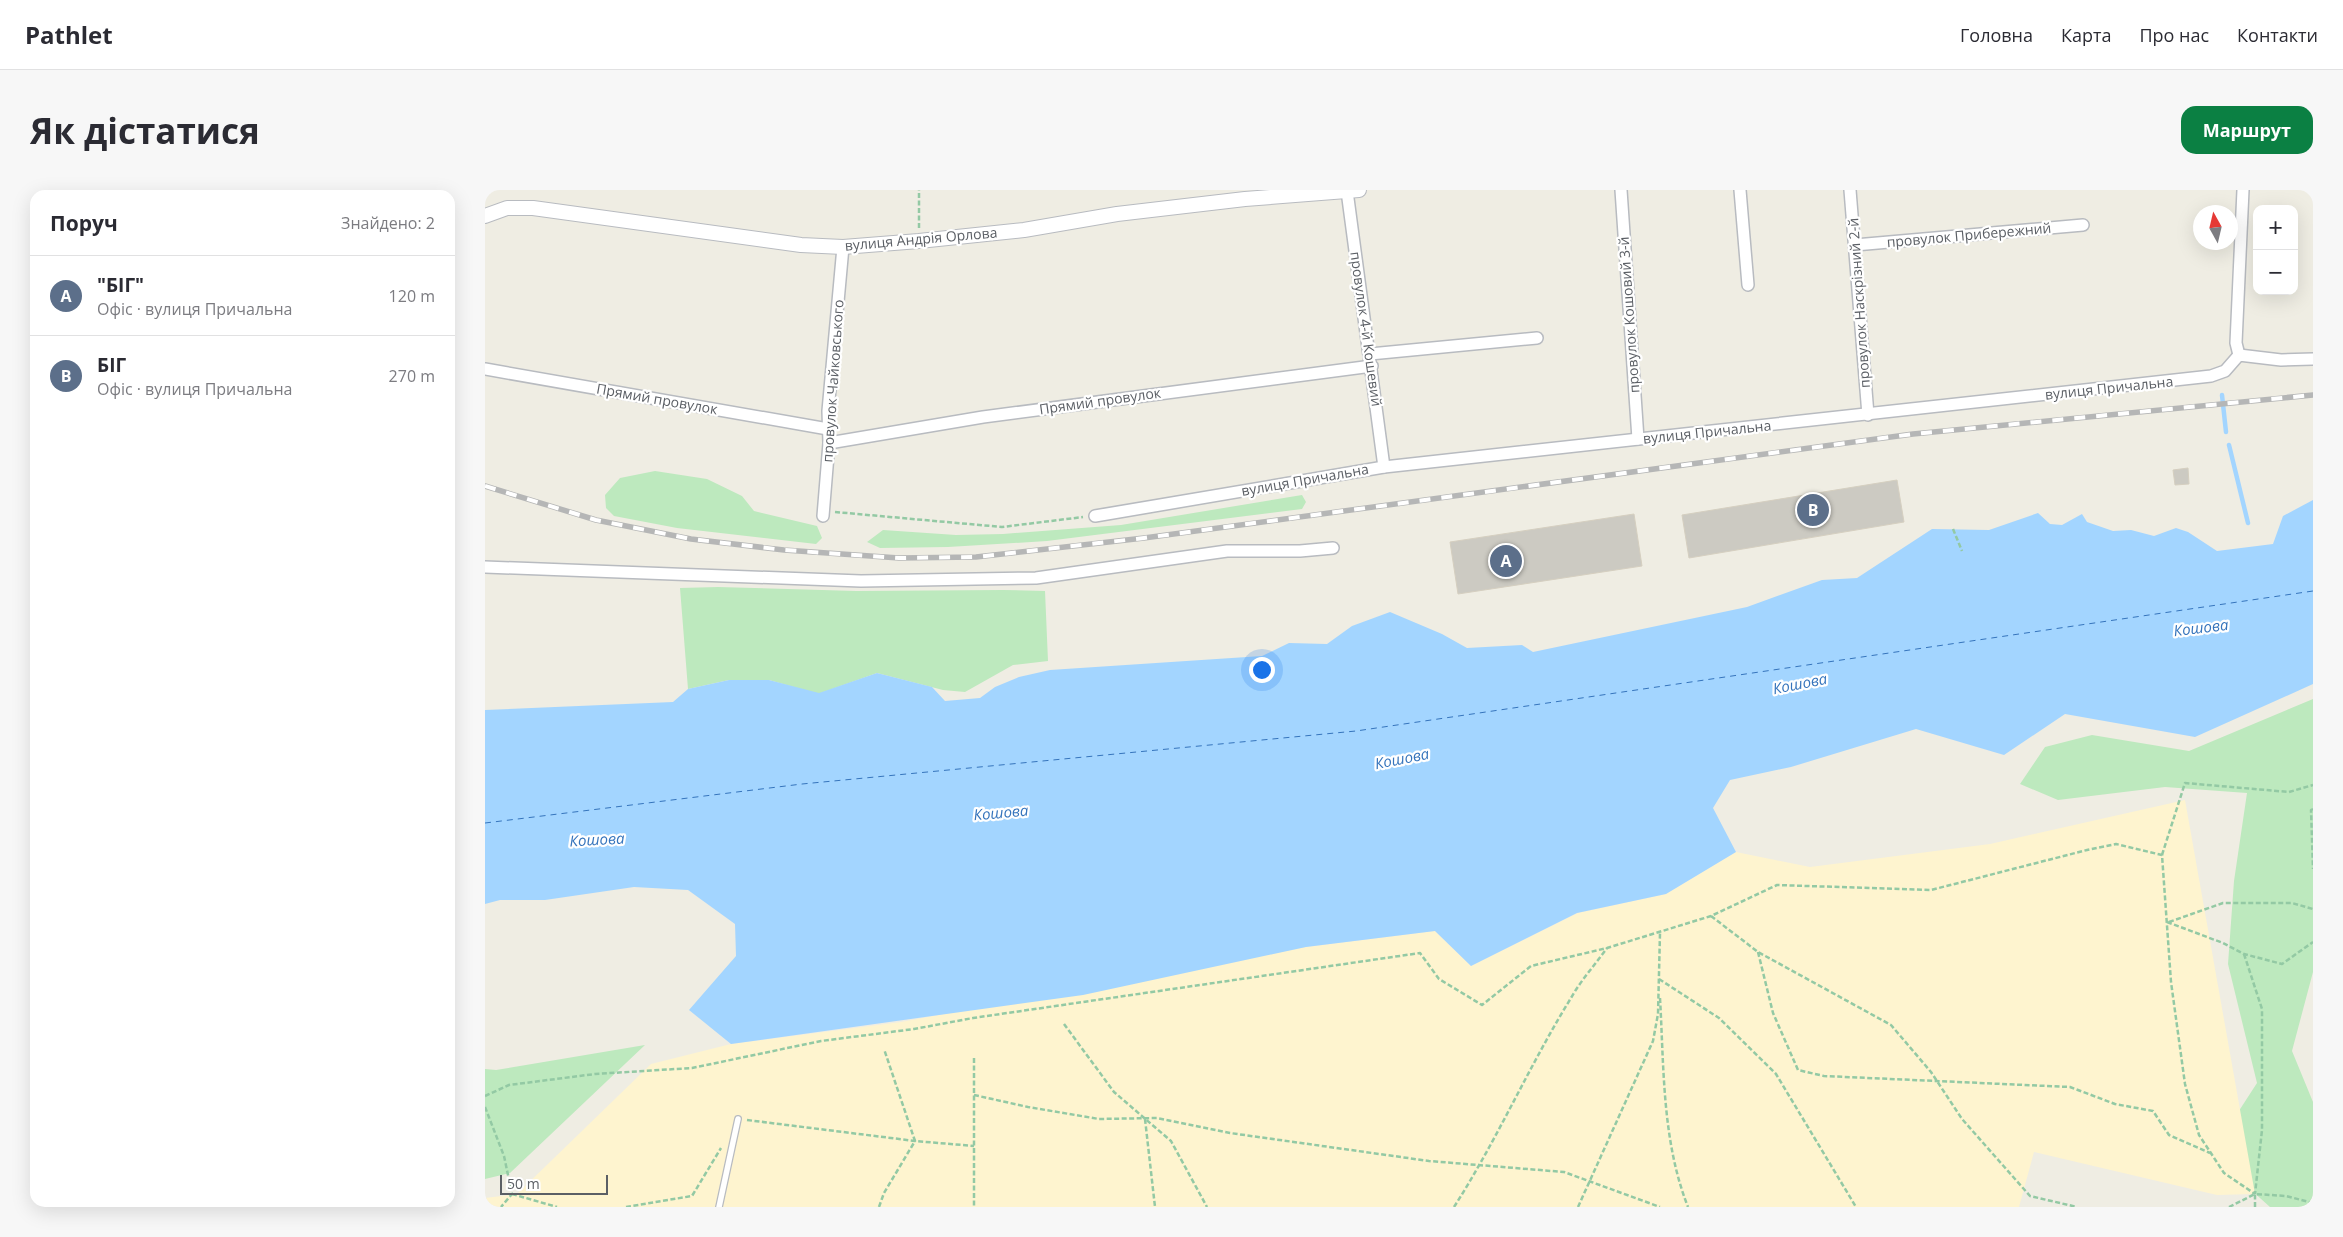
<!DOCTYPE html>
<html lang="uk">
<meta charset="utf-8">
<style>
body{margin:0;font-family:"Open Sans",sans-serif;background:#f7f7f7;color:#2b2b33}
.controls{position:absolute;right:15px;top:15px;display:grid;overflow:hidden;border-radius:10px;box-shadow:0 5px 20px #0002}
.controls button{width:45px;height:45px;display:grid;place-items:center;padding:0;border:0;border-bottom:1px solid #e1e1e2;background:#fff;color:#2b2b33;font:25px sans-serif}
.compass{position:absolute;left:1708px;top:15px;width:45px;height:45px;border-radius:50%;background:#fff;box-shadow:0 5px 20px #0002;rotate:352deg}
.scale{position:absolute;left:15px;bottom:12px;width:108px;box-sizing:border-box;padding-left:5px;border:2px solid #5b5f65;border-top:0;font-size:14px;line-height:18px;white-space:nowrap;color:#5b5f65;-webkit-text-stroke:4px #fff;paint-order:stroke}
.you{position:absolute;left:776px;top:479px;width:18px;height:18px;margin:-12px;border:4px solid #fff;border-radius:50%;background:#1a73e8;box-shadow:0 0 0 8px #1a73e833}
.badge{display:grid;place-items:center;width:32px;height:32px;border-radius:50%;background:#0b8043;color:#fff;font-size:16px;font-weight:700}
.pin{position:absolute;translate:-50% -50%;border:2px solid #fff;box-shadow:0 1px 5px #0006}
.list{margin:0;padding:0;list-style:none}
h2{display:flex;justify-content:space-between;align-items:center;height:65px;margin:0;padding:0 20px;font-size:21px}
h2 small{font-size:16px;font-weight:400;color:#7c7c81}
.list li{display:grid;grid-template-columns:32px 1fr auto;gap:15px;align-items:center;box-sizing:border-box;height:80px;padding:0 20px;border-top:1px solid #e1e1e2}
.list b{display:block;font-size:19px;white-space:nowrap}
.list p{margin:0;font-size:16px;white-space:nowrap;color:#7c7c81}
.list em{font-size:16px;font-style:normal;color:#7c7c81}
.map{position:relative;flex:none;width:1828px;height:1017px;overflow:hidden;border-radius:15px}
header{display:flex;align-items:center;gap:30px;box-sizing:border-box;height:70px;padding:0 25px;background:#fff;border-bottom:1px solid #e1e1e2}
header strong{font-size:24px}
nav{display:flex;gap:28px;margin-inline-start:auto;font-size:18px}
.intro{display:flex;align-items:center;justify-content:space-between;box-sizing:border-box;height:120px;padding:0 30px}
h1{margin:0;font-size:35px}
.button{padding:12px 22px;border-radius:15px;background:#0b8043;color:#fff;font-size:18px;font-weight:700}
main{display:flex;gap:30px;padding:0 30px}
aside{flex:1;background:#fff;border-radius:15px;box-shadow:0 5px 20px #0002}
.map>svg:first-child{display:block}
</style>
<header>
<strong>Pathlet</strong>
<nav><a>Головна</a><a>Карта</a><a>Про нас</a><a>Контакти</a></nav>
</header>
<div class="intro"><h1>Як дістатися</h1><a class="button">Маршрут</a></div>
<main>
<aside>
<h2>Поруч<small>Знайдено: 2</small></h2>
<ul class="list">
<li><span class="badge" style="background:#5c6f8a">A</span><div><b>&quot;БІГ&quot;</b><p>Офіс · вулиця Причальна</p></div><em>120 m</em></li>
<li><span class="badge" style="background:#5c6f8a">B</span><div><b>БІГ</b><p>Офіс · вулиця Причальна</p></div><em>270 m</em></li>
</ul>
</aside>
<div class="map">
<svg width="1828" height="1017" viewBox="0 0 1828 1017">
<rect width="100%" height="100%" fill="#efede3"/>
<g fill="#bde9be">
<path d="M170,281L222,289L257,306L269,321L332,336L337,348L331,354L192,338L129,326L121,318L120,305L135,288Z"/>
<path d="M817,305L821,312L817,319L562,351L463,357L395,358L382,352L398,340L471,345L518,344L636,335Z"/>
<path d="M233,397L371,401L518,400L560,401L563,471L528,475L480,502L458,500L392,483L333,504L284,490H244L203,499L195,398Z"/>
<path d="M1828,509V782L1807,861L1828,912V1017H1785L1726,964L1772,893L1743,774L1749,691L1762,603L1680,597L1573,610L1535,594L1560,557L1607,545L1704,561Z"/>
<path d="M160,855L25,983L0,989V879L11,880Z"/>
</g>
<path fill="#fef4cf" d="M1700,610L1770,1004L1732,1005L1549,962L1534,1017H0V1008L32,1004L166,874L246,854L416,832L821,757L950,741L986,776L1093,723L1181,704L1251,662L1325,677L1505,654Z"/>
<path fill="#a3d5ff" d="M1828,310V494L1710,547L1580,524L1519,565L1431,539L1306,577L1245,590L1228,618L1251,662L1181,704L1092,723L986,776L950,741L821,757L598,805L246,854L204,820L251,766L250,734L203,700L149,697L60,710H15L0,714V520L188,512L203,499L244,490H284L334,503L392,483L447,497L460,511L495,508L510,497L534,487L565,480L777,466L804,453L842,454L867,436L905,422L957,444L982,458L1037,455L1048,462L1262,417L1337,390L1372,388L1447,339L1504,340L1553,323L1565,334L1577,335L1597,324L1602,332L1628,341L1646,340L1669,346L1691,338L1703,342L1732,361L1788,354L1798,326Z"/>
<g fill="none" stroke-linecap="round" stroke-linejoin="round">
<g stroke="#a3d5ff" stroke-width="4.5">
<path d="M1737,205L1741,242"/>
<path d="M1744,255L1763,333"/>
</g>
<path stroke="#3574bc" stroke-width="1" stroke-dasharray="6 5" stroke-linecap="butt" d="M0,633L317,594L871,541L1828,401"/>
</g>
<g fill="#cccac2" stroke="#d5cfc0">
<path d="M1703,278L1704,294L1690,295L1688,280Z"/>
<path d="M1412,290L1419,332L1204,368L1197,325Z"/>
<path d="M1149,324L1157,376L973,404L965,352Z"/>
</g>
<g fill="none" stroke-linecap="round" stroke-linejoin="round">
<g stroke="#b8bbc0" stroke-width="8">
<path id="service" d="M234,1017L253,929"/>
</g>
<g stroke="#b8bbc0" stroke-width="14">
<g id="minor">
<path d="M1136,0L1153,249"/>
<path d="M1255,0L1263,95"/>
<path d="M1365,0L1383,225"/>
<path d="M862,1L899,277"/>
<path d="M1370,55L1598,35"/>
<path d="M885,164L1052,148"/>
<path d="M1754,165L1751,153L1758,0"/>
<path d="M0,179L343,239"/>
<path d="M344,253L498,227L887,176"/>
<path d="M338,326L344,253L343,221L358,57"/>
<path d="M610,326L899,277L1726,186L1740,181L1754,165L1796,170L1828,169"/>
<path d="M0,377L376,391L551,388L742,361H815L848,358"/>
</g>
</g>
<g stroke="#b8bbc0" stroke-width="16">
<path id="tertiary" d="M0,26L22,18H48L316,55L358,57L434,51L539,40L632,24L760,9L874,0"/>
</g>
<g stroke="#93c9a4" stroke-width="2.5" stroke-dasharray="5 2.5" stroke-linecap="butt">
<path d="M434,38V0"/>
<path d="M350,322L517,337L598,327"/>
<path d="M1468,339L1477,361"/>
<path d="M1828,619L1826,620L1828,679"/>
<path d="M1677,665L1700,593L1804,602L1828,595"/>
<path d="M1226,726L1273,762L1406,835L1446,882L1477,929L1545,1006L1592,1017"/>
<path d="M1682,732L1738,753L1759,764L1797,774L1828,752"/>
<path d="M1684,732L1738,713H1807L1828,719"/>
<path d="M1273,762L1288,823L1313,880L1339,886L1585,897L1630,914L1668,921L1684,945L1725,963"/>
<path d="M1759,764L1777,819V940L1770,1004"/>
<path d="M1174,789L1234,828L1291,884L1371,1017"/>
<path d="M1175,808C1179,878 1177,951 1203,1017"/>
<path d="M579,834L629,902L686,951L722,1017"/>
<path d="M489,868V1017"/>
<path d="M489,905L543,917L614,929L672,928L745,943L944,971L1079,982L1175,1017"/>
<path d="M0,906L24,895L110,884L207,878L336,851L429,839L488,828L935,763L954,789L997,815L1046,776L1122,758L1226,726L1292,695L1446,700L1602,660L1631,654L1677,665L1686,792L1700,894L1714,945L1739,983L1770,1004"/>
<path d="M0,917L19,966L27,1004L16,1017"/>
<path d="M660,929L670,1017"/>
<path d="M262,930L430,951L489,956"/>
<path d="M27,1004L72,1017"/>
<path d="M141,1017L207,1006L236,958"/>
<path d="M394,1017L399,1003L430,951L399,859"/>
<path d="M969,1017C1012,950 1044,876 1086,808C1096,790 1110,775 1122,758"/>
<path d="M1093,1017L1168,851L1173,824L1175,743"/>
<path d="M1744,1017L1770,1004"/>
<path d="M1770,1017V1004L1801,1006L1828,1013"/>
</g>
<use href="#service" stroke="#fff" stroke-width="5.5"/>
<use href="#minor" stroke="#fff" stroke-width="11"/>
<use href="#tertiary" stroke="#fff" stroke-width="14"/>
<g stroke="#b5b6b6" stroke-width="5.5">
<path id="rail" d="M0,296L111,330L206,349L299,360L414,368L491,367L659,348L1428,244L1828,205"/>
</g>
<use href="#rail" stroke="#fff" stroke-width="4" stroke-dasharray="11" stroke-linecap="butt"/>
</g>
<g text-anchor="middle" stroke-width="4.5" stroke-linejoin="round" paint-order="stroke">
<g font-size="14" fill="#5b5f65" stroke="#fff">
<text transform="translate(1484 45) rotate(-5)" y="5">провулок Прибережний</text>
<text transform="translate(436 49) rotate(-5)" y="5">вулиця Андрія Орлова</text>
<text transform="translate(1374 113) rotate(-94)" y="5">провулок Наскрізний 2-й</text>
<text transform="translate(1144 125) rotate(-94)" y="5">провулок Кошовий 3-й</text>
<text transform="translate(881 139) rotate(82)" y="5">провулок 4-й Кошевий</text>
<text transform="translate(348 191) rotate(-86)" y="5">провулок Чайковського</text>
<text transform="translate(1624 198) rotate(-6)" y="5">вулиця Причальна</text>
<text transform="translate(172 209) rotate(10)" y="5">Прямий провулок</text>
<text transform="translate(615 211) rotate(-8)" y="5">Прямий провулок</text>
<text transform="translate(1222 242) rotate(-6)" y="5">вулиця Причальна</text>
<text transform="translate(820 290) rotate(-10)" y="5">вулиця Причальна</text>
</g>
<g font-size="15" font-style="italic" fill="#3574bc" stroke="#fff">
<text transform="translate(1716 438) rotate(-7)" y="5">Кошова</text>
<text transform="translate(1315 494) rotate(-11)" y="5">Кошова</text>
<text transform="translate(917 569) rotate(-11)" y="5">Кошова</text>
<text transform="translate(516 623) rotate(-5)" y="5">Кошова</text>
<text transform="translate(112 650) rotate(-3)" y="5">Кошова</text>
</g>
</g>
</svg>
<div class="controls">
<button>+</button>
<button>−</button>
</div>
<svg class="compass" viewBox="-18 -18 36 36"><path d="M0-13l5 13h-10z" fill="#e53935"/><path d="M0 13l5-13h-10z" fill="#7c7c81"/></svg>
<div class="scale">50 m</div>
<div class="you"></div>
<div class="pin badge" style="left:1021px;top:371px;background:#5c6f8a">A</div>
<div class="pin badge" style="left:1328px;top:320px;background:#5c6f8a">B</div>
</div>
</main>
